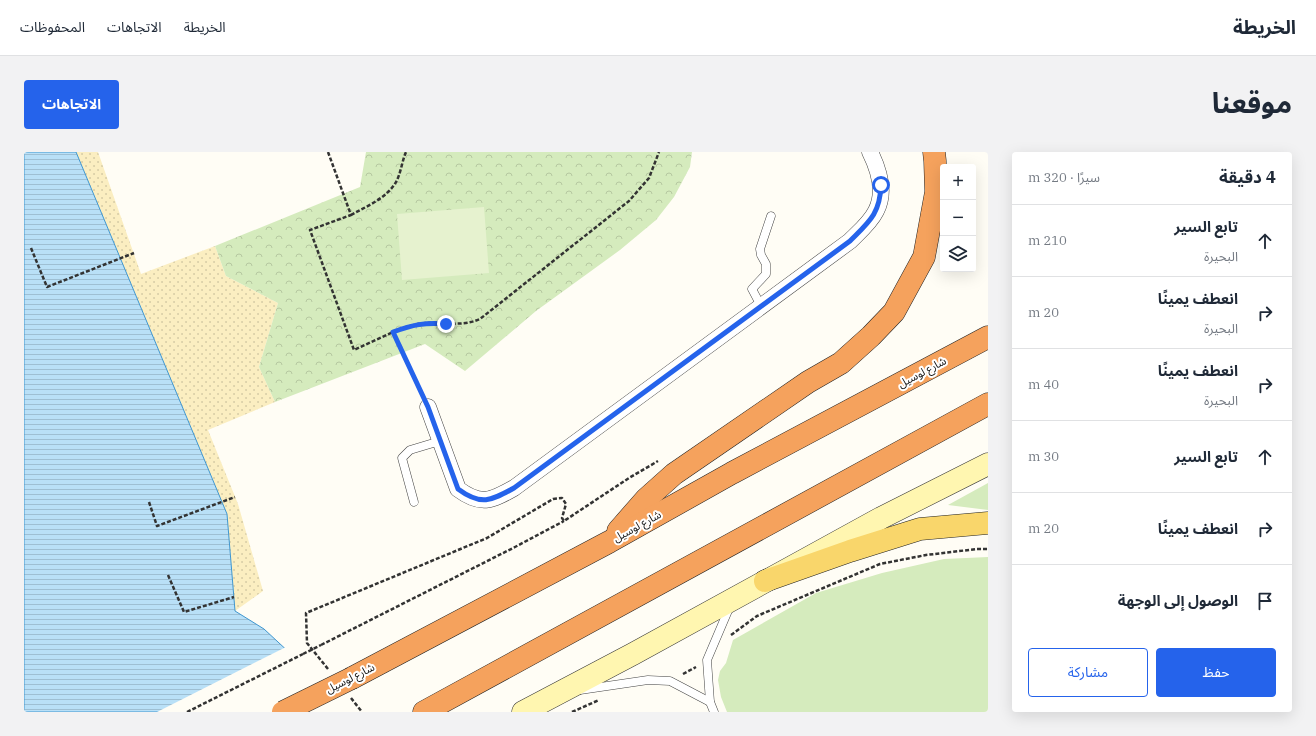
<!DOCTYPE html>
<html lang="ar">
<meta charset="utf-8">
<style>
body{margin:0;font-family:"IBM Plex Serif","Noto Sans Arabic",serif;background:#f2f2f3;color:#1f2937;direction:rtl}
.controls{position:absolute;right:12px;top:12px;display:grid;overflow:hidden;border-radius:4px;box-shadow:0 4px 16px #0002}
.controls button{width:36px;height:36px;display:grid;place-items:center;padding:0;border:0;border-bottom:1px solid #e0e1e3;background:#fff;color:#1f2937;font:20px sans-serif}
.stop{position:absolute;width:12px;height:12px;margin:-9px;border:3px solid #2563eb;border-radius:50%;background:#fff}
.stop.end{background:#2563eb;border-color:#fff;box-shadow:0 1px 4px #0008}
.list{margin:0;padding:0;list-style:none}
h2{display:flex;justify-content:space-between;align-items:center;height:52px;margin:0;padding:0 16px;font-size:17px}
h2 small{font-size:13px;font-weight:400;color:#747a83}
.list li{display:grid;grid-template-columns:26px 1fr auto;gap:12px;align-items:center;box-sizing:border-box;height:72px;padding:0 16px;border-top:1px solid #e0e1e3}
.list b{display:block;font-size:15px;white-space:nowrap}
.list p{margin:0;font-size:13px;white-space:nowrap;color:#747a83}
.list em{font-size:13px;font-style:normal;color:#747a83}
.actions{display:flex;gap:8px;padding:12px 16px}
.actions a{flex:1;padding:9px 0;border:1px solid #2563eb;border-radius:4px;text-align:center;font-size:14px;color:#2563eb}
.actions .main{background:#2563eb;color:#fff}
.icon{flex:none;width:22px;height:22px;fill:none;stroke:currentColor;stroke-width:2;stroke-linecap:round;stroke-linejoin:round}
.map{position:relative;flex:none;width:964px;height:560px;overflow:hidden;direction:ltr;border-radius:4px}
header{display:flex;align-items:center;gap:24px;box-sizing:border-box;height:56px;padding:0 20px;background:#fff;border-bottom:1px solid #e0e1e3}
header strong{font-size:19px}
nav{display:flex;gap:22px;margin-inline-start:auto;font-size:14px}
.intro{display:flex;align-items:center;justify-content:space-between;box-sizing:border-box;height:96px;padding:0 24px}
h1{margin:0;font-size:28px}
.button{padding:10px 18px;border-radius:4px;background:#2563eb;color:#fff;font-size:14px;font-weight:700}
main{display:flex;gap:24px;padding:0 24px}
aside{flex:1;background:#fff;border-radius:4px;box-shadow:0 4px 16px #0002}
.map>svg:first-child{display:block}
</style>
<header>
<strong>الخريطة</strong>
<nav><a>الخريطة</a><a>الاتجاهات</a><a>المحفوظات</a></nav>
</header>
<div class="intro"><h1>موقعنا</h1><a class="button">الاتجاهات</a></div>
<main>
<aside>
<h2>4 دقيقة<small>سيرًا · 320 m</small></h2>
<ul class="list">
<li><svg class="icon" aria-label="ahead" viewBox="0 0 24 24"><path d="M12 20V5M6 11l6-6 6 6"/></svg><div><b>تابع السير</b><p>البحيرة</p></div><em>210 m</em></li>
<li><svg class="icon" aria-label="right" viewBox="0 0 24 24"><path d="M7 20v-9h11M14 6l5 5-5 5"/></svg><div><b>انعطف يمينًا</b><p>البحيرة</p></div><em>20 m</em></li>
<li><svg class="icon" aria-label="right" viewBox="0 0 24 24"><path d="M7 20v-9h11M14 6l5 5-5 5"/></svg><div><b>انعطف يمينًا</b><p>البحيرة</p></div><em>40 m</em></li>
<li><svg class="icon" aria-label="ahead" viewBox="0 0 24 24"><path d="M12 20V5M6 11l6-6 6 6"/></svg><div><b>تابع السير</b></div><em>30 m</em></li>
<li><svg class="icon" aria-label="right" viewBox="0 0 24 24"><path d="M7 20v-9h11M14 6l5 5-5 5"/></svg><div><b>انعطف يمينًا</b></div><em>20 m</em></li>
<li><svg class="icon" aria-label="arrive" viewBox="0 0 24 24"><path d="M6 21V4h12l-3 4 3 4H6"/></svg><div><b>الوصول إلى الوجهة</b></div></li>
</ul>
<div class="actions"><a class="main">حفظ</a><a>مشاركة</a></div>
</aside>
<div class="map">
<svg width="964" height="560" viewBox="0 0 964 560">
<defs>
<pattern id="sand-dots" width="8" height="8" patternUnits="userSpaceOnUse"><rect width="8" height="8" fill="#fbeec1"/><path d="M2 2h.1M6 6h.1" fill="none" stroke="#d6cba5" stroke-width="1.8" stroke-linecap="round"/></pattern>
<pattern id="park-crowns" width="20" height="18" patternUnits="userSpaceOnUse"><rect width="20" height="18" fill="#d5ebbd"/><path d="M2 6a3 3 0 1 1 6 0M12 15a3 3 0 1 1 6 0" fill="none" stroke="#b6c8a1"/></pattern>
<pattern id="water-rules" width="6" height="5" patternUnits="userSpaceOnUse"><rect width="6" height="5" fill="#b9e0f7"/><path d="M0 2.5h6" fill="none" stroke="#9ebfd3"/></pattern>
</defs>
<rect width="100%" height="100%" fill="#fffdf5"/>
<path fill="url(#sand-dots)" d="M52,0H74L117,122L191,94L202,124L254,151L235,215L251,250L184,278L214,352L239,439L211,459L203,362Z"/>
<path fill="url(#park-crowns)" d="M342,0H668L666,15L650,45L632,68L596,98L512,159L441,219L401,192L251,250L235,215L254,151L202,124L191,94L336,35Z"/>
<g fill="#d5ebbd">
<path d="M964,331V358L924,353Z"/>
<path d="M964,405V560H703L697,545L694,528L696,519L702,511L709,488L792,441L858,421L920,407Z"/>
</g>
<path fill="#e6f2cf" d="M460,55L465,121L378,128L373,62Z"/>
<path fill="url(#water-rules)" stroke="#3f96cf" d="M0,0H52L203,362L211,459L240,477L268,503L319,560H0Z"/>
<path fill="#fffdf5" d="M262,495L321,560H133Z"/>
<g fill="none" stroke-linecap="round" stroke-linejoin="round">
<g stroke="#444" stroke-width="9">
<g id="lane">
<path d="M737,154L728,137L742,122V112L737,103L736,97L747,64"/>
<path d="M390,350L378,306L386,298L416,289"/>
<path d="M556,538L624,528L646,529L686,550"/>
<path d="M690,560L686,550L683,508L706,454"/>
</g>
</g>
<g stroke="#444" stroke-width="17">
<path id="street" d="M404,255L434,337C457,354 467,349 490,336L826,89C835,80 846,71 852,59C862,40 855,18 846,0"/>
</g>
<g stroke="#333" stroke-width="23">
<path id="secondary" d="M499,560L609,502L857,366L964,312"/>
</g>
<g stroke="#222" stroke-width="23">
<path id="primary" d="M741,429L826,399L896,377L964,371"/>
</g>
<g stroke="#222" stroke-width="23">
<g id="highway">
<path d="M594,379L622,347L650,322L784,230L817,211L847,184L870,160L900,105L912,40L911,9L910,0"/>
<path d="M328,526L585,390L708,321L964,185"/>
<path d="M400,560L964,252"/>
</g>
</g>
<g stroke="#333" stroke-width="2.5" stroke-dasharray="4 2" stroke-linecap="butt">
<path d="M304,0L327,63L286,78L330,198L369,180L398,242"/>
<path d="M327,63C343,54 363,46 372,30C377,21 378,9 382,0"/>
<path d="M7,96L23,135L110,101"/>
<path d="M369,180C382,175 395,170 409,171C426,171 440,174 456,167L605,49L625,26L635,0"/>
<path d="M125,350L133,374L211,345"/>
<path d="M144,423L160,460L210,445"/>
<path d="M707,483L733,464L856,412L902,403L953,397H964"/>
<path d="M297,493L491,395L540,369"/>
<path d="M304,517L283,491L282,461L463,386L529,347L538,346L542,352L538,366L540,369L605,326L634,309"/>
<path d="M659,522L672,515"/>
<path d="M327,546L338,560"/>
<path d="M163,560L279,502"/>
<path d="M548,560L575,548"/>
</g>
<use href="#lane" stroke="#fff" stroke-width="8"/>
<use href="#street" stroke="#fff" stroke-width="16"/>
<use href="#secondary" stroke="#fff6b0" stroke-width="22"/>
<use href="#primary" stroke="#f9d66b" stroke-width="22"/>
<use href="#highway" stroke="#f5a25d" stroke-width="22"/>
<g stroke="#222" stroke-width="23" stroke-linecap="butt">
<path id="highway-bridge" d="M259,560L328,526"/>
</g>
<path stroke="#333" stroke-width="2.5" stroke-dasharray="4 2" stroke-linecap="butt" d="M279,502L297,493"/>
<use href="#highway-bridge" stroke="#f5a25d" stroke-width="22"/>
</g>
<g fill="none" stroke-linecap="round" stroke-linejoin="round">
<path stroke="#2563eb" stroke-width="5" d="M422,172C401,170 388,173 369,180L404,255L434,337C457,354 467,349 490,336L826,89C845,70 856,62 857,33"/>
</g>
<g text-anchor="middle" stroke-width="4" stroke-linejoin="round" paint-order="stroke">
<g font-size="11" fill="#111" stroke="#fff">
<text transform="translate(898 220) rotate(-28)" y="4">شارع لوسيل</text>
<text transform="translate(613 374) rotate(-29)" y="4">شارع لوسيل</text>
<text transform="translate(326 526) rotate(-27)" y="4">شارع لوسيل</text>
</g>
</g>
</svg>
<div class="controls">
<button>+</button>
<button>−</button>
<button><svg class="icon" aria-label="layers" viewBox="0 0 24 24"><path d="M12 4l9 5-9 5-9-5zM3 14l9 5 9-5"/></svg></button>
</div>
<div class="stop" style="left:857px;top:33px"></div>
<div class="stop end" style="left:422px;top:172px"></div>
</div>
</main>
